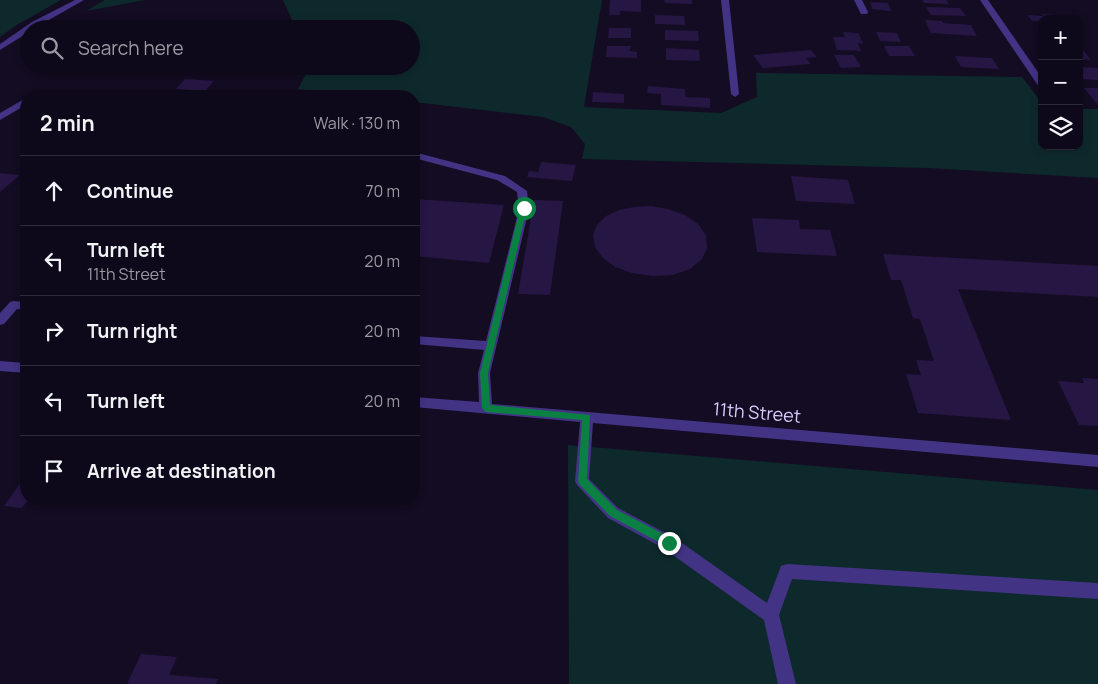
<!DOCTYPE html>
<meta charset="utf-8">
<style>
body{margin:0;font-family:Manrope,sans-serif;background:#1c1727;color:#f1f3f6}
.controls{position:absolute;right:15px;top:15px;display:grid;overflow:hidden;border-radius:10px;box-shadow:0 2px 8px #0003}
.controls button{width:45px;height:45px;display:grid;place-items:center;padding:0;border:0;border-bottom:1px solid #2e2a39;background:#0e091a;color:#f1f3f6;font:25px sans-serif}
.stop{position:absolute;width:15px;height:15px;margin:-11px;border:4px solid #0b8043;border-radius:50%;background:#fff}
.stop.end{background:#0b8043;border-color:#fff;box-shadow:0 1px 5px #0008}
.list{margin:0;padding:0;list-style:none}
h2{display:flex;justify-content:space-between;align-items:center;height:65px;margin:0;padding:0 20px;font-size:21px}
h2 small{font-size:16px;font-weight:400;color:#9b9aa2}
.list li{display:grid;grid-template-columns:32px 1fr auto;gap:15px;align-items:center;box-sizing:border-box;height:70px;padding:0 20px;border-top:1px solid #2e2a39}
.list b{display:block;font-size:19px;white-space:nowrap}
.list p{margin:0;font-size:16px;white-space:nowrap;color:#9b9aa2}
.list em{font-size:16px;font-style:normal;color:#9b9aa2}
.icon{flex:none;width:28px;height:28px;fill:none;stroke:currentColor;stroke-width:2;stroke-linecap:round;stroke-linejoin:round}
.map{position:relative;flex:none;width:1098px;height:684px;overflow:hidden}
.search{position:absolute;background:#0e091a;box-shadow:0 2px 8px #0003;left:20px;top:20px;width:400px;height:55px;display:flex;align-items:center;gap:12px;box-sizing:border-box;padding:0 18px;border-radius:28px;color:#9b9aa2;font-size:19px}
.panel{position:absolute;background:#0e091a;box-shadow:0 2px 8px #0003;left:20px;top:90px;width:400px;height:415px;border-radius:20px}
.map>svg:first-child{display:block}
</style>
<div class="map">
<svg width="1098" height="684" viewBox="0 0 1098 684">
<rect width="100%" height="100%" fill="#130c22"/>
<g fill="#0e292c">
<path d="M0,0H61L15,26L0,37Z"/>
<path d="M105,0H145L86,11Z"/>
<path d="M283,0H602L584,107L721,113L757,97L756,73L1022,77L1042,103V146H1079V109H1098V178L928,168L582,159L585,144L571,127L543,117L414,102V96H359L298,89L310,66H411V29H296Z"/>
<path d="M568,445L1098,490V684H569Z"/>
</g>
<g fill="#261644">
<path d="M610,0H641V12L620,11V15H609Z"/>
<path d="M664,0H692V4L665,3Z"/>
<path d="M922,0H946L949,4L924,3Z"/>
<path d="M870,2L888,3L891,11L872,9Z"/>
<path d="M926,7L960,8L966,16L931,15Z"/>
<path d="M1042,14L1074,16L1076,19L1032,21L1028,15L1043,16Z"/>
<path d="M655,15L684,16L685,25L655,24Z"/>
<path d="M925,20L942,21L943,23L971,25L977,36L931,33Z"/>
<path d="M609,28H631V38H608Z"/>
<path d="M665,30L698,31L699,41L665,40Z"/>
<path d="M843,32L858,33L863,43H858L861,51L837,50L833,37H845Z"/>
<path d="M876,32L897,33L901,42L880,41Z"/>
<path d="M1079,45L1091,60L1079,59Z"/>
<path d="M607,46H631L630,51L637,52V58L606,57Z"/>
<path d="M884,46H909L915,56H889Z"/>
<path d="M666,48L699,50L700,61L666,60Z"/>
<path d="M811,50L817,57L806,58L811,64L763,68L753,55Z"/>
<path d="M834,55H854L861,67L841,68Z"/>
<path d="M955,56L992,58L999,69L961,67Z"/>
<path d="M1079,67L1098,68V80L1079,79Z"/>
<path d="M185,79L214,81L205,91L176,89Z"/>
<path d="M648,86L685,89V97L710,98V108L661,105V94L647,93Z"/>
<path d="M1084,88H1098V105Z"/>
<path d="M593,92L624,94V103L592,102Z"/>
<path d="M541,162L576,165L572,181L527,177L529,171L538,172Z"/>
<path d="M0,173L20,175L0,192Z"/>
<path d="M791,176L848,180L855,204L796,201Z"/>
<path d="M414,199L504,205L489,263L414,256Z"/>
<path d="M534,200L563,201L550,295L518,294Z"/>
<path d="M651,206L668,209L685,215L698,224L706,235L707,248L702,259L690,269L673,275L653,276L632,273L615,267L602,257L595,247L593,235L597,225L606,216L619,210L634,207Z"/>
<path d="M752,218L799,220L800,229L830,230L837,256L757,252Z"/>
<path d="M883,254L1098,266V297L958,289L1011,420L918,413L906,374L921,375L916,360L934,361L920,319L913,318L901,280H891Z"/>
<path d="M1082,378L1098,379V426L1079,425L1058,381L1084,383Z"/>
<path d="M26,475V499H29L22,508L4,506Z"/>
<path d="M141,654L177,657L169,675L218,679L216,684H127Z"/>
</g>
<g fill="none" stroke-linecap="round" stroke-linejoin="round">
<g fill="#423384" fill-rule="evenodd">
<path d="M75,0H84L33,29H29V32L0,50V44L32,22Z"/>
<path d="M721,0H729L739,94L735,97L731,94Z"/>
<path d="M854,0H862L868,12L867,14H861Z"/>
<path d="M980,0H988L1042,78V87H1039Z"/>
<path d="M52,93H62L66,96H48Z"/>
<path d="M26,98V105L0,120V113Z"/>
<path d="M414,152L505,176L527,191L529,209L490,373L492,404L1098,455V467L593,423L589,479L618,508L675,538L767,603L781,566L787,564L1098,583V599L792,579L779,615L796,684H778L764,620L663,548L608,518L577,485L575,481L580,422L414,407V397L479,402L478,373L484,350L414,344V336L486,341L519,209L517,192L497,180L414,158Z"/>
<path d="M14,301L26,302V310L17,309L4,324L0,325V313L10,302Z"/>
<path d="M0,361L26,363V373L0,371Z"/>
</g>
</g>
<path fill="#0b8043" d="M524,206L527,208L488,373L490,405L590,415L587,479L617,510L673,539V546H666L610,516L579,484L578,481L582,420L486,412L482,408L480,373L520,208Z"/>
<g text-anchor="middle" stroke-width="5" stroke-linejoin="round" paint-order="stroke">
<g font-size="18" fill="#d9ccff" stroke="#130c22">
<text transform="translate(757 413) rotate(5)" y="6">11th Street</text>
</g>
</g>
</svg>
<div class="controls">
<button>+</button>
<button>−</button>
<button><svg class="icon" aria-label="layers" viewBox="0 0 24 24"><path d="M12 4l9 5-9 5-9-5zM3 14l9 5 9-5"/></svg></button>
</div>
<div class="stop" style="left:524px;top:208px"></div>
<div class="stop end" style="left:669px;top:543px"></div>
<div class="search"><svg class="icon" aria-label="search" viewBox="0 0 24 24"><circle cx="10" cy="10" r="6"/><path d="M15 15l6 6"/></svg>Search here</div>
<section class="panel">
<h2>2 min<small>Walk · 130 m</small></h2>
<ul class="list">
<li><svg class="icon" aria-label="ahead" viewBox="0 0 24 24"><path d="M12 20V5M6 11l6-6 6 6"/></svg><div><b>Continue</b></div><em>70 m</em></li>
<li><svg class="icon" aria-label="left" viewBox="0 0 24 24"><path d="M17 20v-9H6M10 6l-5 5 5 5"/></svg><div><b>Turn left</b><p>11th Street</p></div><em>20 m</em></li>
<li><svg class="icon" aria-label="right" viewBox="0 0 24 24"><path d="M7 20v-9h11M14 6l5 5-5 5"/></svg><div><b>Turn right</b></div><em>20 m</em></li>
<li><svg class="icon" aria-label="left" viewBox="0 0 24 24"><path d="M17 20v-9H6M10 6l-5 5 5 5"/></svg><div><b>Turn left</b></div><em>20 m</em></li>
<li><svg class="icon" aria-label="arrive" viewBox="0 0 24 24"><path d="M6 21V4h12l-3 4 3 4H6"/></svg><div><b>Arrive at destination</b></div></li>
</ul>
</section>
</div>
